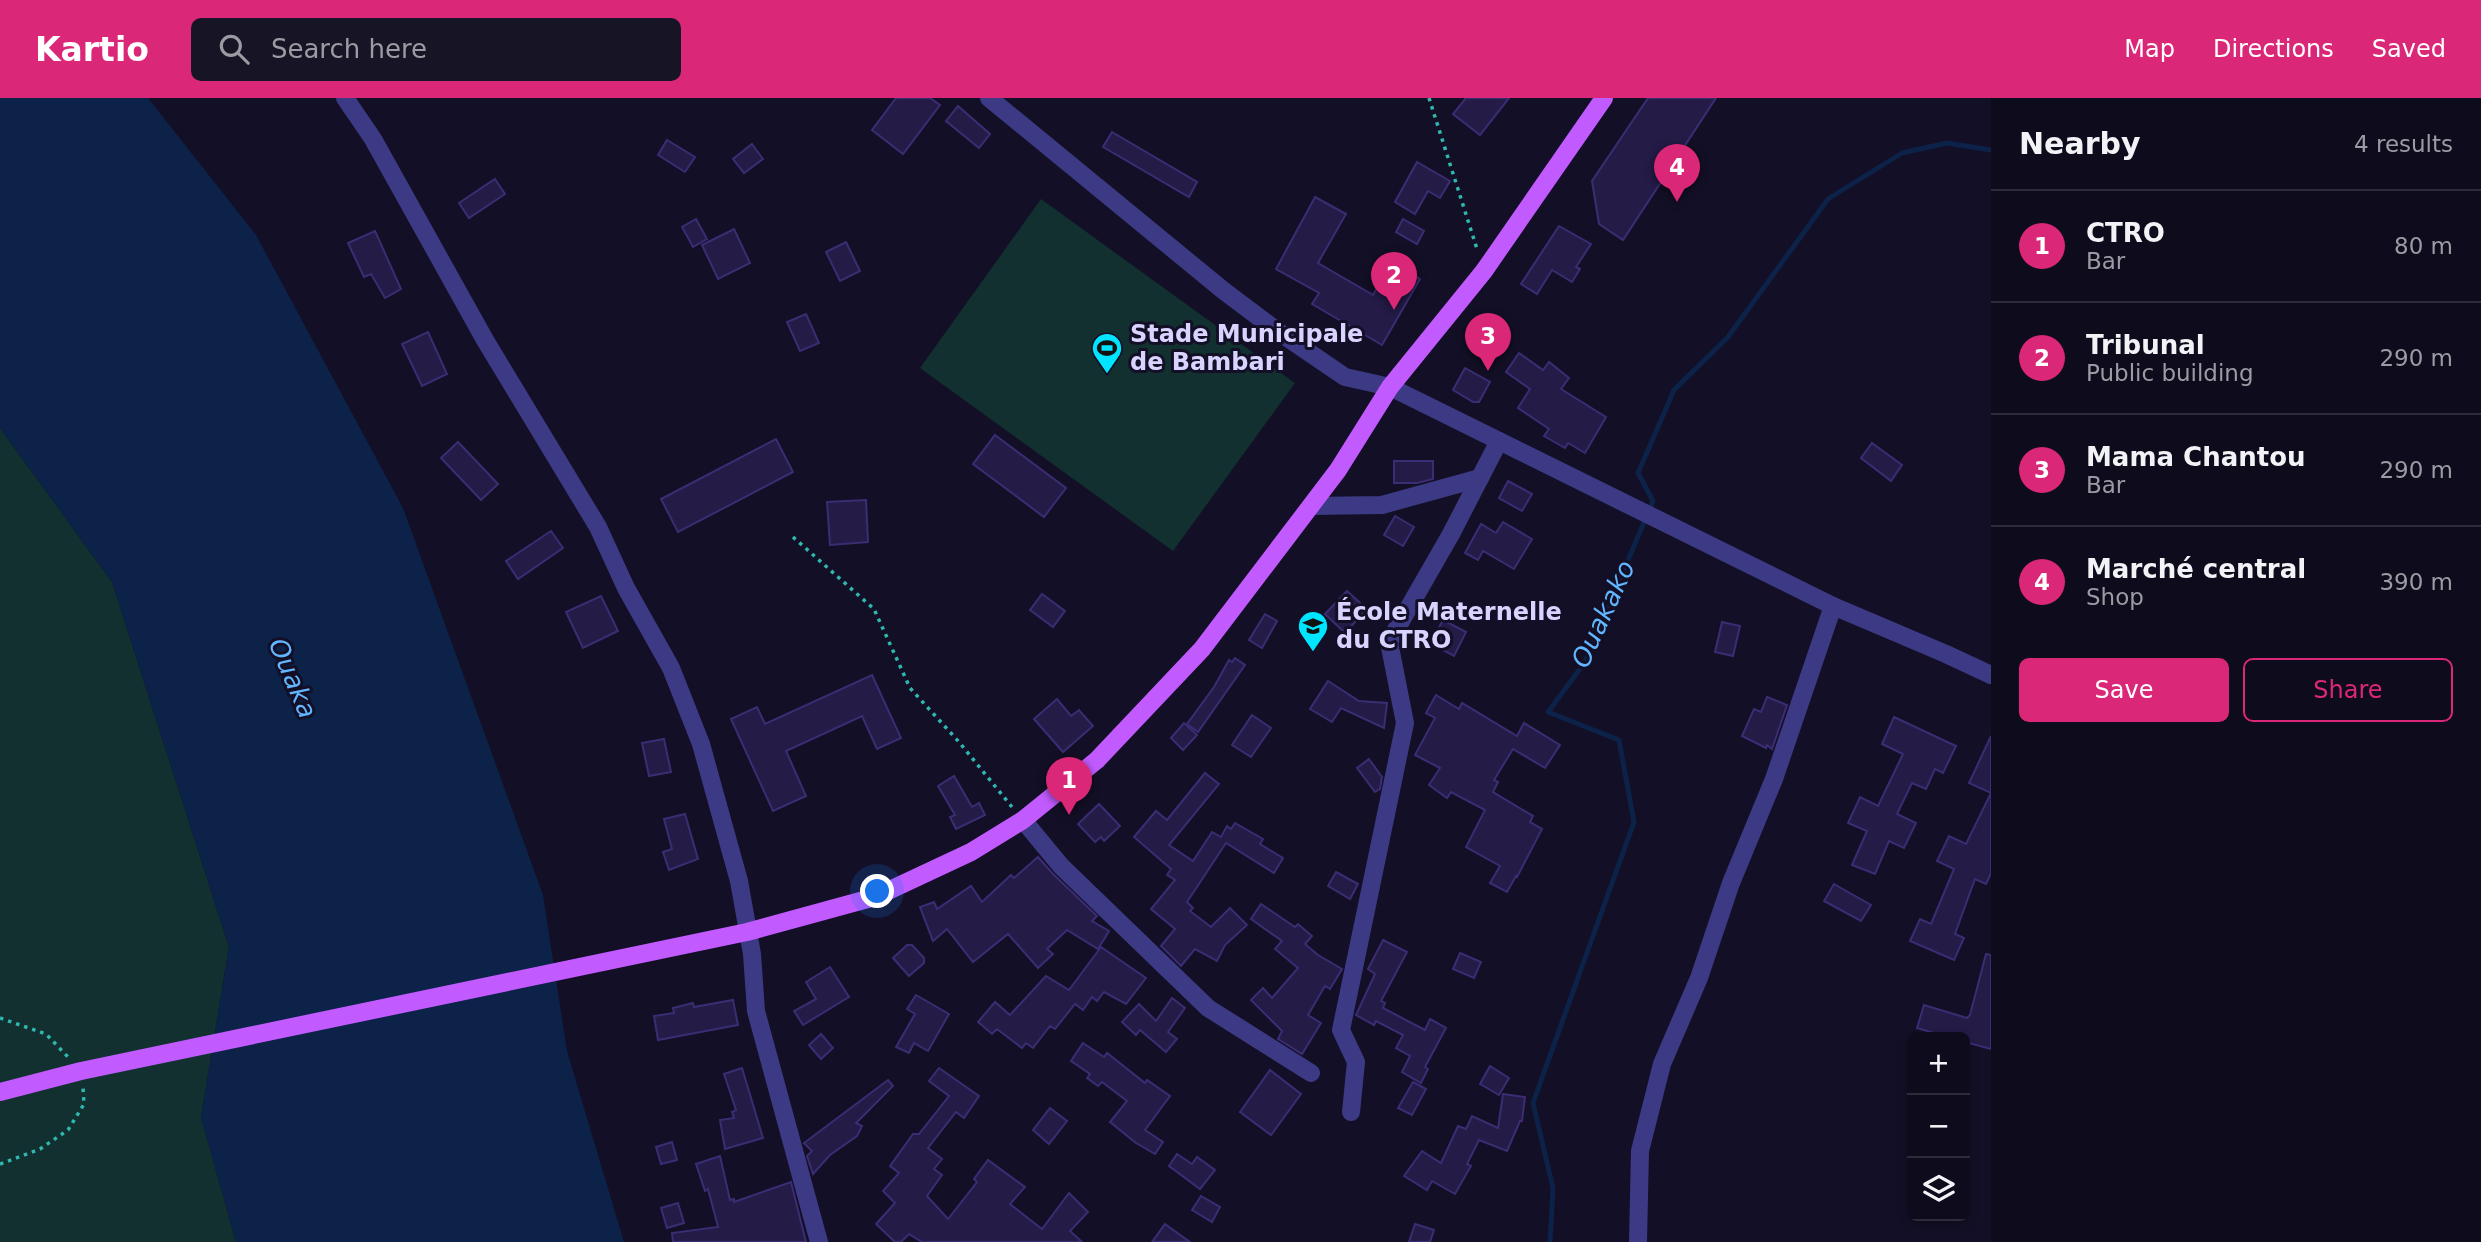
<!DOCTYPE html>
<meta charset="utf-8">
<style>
body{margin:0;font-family:"DejaVu Sans",sans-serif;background:#171425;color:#f1f3f6}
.controls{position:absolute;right:21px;bottom:21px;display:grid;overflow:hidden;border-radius:10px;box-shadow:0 4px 10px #0003}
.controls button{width:63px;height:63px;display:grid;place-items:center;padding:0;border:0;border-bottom:2px solid #2e2b3b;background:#0e0b1c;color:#f1f3f6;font:35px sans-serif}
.you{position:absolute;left:878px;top:794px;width:24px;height:24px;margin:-18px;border:5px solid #fff;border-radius:50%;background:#1a73e8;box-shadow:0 0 0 10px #1a73e833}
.badge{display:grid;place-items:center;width:46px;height:46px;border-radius:50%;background:#db2777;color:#fff;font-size:23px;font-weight:700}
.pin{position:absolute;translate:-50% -58px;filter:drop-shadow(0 2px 4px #0008)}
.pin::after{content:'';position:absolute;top:37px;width:24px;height:21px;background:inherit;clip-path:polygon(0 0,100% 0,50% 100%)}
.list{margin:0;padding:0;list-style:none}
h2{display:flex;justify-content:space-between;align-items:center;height:91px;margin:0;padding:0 28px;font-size:30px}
h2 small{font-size:23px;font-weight:400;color:#9b9ba3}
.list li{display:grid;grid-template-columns:46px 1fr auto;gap:21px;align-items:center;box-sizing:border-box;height:112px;padding:0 28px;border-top:2px solid #2e2b3b}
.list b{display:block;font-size:26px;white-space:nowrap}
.list p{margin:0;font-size:23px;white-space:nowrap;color:#9b9ba3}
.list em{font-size:23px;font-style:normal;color:#9b9ba3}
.actions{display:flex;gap:14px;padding:21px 28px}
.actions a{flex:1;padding:16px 0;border:2px solid #db2777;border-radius:10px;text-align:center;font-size:24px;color:#db2777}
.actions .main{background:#db2777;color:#fff}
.icon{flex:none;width:38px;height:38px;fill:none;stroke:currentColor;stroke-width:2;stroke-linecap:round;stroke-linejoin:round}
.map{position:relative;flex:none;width:1991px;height:1144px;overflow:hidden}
header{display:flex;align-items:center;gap:42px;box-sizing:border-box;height:98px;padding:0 35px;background:#db2777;color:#fff}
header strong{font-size:33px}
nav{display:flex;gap:38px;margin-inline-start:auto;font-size:24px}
.search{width:490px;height:63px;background:#171425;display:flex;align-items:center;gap:18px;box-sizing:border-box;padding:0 24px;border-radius:10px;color:#9b9ba3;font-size:26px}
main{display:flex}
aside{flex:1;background:#0e0b1c}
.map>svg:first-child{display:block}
</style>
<header>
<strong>Kartio</strong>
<div class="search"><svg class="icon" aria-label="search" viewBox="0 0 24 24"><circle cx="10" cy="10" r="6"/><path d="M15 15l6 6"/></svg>Search here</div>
<nav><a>Map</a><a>Directions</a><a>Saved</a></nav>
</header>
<main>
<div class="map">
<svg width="1991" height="1144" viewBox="0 0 1991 1144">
<rect width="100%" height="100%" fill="#130f26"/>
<g fill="#12302f">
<path d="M1041,101L1295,285L1173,453L920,270Z"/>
<path d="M0,330L112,484L229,849L201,1019L236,1144H0Z"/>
</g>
<path fill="#0c2248" d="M0,0H148L256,137L403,410L543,797L567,953L624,1144H236L201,1019L229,849L112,484L0,330Z"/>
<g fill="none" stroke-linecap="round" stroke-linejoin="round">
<path stroke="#0c2248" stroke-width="5" d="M1550,1144L1553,1090L1533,1005L1634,724L1619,642L1548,614L1585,564L1653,403L1638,375L1674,292L1728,239L1828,101L1902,55L1947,45L1991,52"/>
</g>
<g fill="#241b47" stroke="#3b2d73" stroke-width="2">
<path d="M896,0H930L940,7L903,56L872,32Z"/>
<path d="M1466,0H1509L1480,37L1453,16Z"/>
<path d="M1648,0H1716L1623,142L1599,126L1592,83Z"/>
<path d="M958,8L990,36L979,50L946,23Z"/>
<path d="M1112,34L1197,84L1189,99L1103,49Z"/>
<path d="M667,42L695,59L685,74L658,57Z"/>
<path d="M752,46L763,61L744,75L733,61Z"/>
<path d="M1417,64L1450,83L1440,100L1428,93L1415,116L1395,104Z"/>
<path d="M495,81L505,96L469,120L459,105Z"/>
<path d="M1315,99L1346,116L1318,165L1373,197L1392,164L1420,181L1382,247L1312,206L1319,195L1276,171Z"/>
<path d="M696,121L707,141L693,149L682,129Z"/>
<path d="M1403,121L1424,133L1417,146L1396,134Z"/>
<path d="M1559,128L1591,146L1576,169L1580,171L1572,184L1552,172L1537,196L1521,186Z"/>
<path d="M734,131L750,165L718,181L702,147Z"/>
<path d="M375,133L401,191L385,200L371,176L364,179L348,145Z"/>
<path d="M846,144L860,173L840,183L826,154Z"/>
<path d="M806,216L819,245L800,253L787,224Z"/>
<path d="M428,234L447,276L422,288L402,246Z"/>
<path d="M1519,255L1543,272L1549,264L1569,280L1561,291L1606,319L1585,355L1568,345L1565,350L1544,338L1549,331L1518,310L1530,291L1506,274Z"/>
<path d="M1465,270L1490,284L1479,304H1473L1453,292Z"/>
<path d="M995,337L1066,390L1044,419L973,366Z"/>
<path d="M776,341L793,374L678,434L661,401Z"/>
<path d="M458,344L498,386L481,402L441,360Z"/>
<path d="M1872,345L1902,367L1891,383L1861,360Z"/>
<path d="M1394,363H1433V381L1417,385H1394Z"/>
<path d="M1508,383L1532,396L1522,413L1499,400Z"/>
<path d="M866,402L868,444L830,447L827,404Z"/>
<path d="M1395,418L1414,429L1403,448L1384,437Z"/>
<path d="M1503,424L1532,441L1514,471L1483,453L1478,462L1465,455L1481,426L1496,435Z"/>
<path d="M551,433L563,450L518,481L506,463Z"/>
<path d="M1347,493L1367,511L1345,535L1325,516Z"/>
<path d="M1042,496L1065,513L1053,529L1030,512Z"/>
<path d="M601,498L618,533L583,550L566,514Z"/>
<path d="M1265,516L1277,523L1262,550L1249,542Z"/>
<path d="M1443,522L1466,534L1454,558L1430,545Z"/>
<path d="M1722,524L1740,528L1733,558L1715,554Z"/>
<path d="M1235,560L1245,567L1198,634L1187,626L1214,589L1229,562L1232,564Z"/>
<path d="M872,577L901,640L877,651L862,618L786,653L806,698L773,713L731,621L757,609L765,626Z"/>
<path d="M1328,583L1359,603L1387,605L1384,630L1341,610L1332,624L1310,611Z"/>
<path d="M1436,597L1459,611L1462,605L1517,638L1524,625L1560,647L1545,670L1513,651L1494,682L1498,684L1493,694L1533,718L1530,724L1542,731L1517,779L1516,778L1507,794L1490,785L1500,768L1466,749L1485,712L1451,694L1447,700L1429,687L1440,670L1415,657L1435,620L1426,615Z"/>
<path d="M1767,599L1787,607L1772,651L1767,647L1766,650L1742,638L1754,611L1761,614Z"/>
<path d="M1057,601L1071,618L1079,612L1093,628L1063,654L1034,621Z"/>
<path d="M1252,617L1271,630L1251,659L1232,647Z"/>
<path d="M1894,619L1956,648L1943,675L1935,671L1926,691L1912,685L1897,716L1916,725L1904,750L1889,743L1875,776L1852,767L1867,733L1848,725L1860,699L1878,708L1903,656L1882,646Z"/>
<path d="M1184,625L1197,637L1183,652L1171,640Z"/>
<path d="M1991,638V695L1969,685Z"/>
<path d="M664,641L671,674L649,678L642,645Z"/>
<path d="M1369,661L1382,679L1380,691L1375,694L1357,670Z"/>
<path d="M1205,675L1219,686L1169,747L1193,763L1212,734L1221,739L1227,728L1231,731L1235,725L1263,741L1260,746L1283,760L1274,775L1226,745L1187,804L1193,810L1190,813L1211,829L1230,810L1247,827L1225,847L1217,863L1195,851L1181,868L1161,848L1175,831L1151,811L1175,782L1167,777L1171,771L1134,739L1156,713L1167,722Z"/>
<path d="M954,678L972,709L979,705L985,717L956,731L950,719L955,717L938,688Z"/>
<path d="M1991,695V775L1986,786L1975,781L1955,836L1964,840L1954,862L1910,843L1920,821L1931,826L1954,771L1937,763L1949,738L1966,746Z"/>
<path d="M1099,706L1120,728L1104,743L1101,739L1095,744L1078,726Z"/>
<path d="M685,716L698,761L669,772L663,754L672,751L664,721Z"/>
<path d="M1038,759L1053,776L1097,818L1092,823L1109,833L1098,851L1067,832L1047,851L1053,856L1038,870L1008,836L973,864L947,831L933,843L920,809L934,804L937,811L971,788L982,804L1011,777L1014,780Z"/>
<path d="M1336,774L1358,786L1350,801L1328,788Z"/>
<path d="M1834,786L1871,807L1861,823L1824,803Z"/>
<path d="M1261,806L1295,829L1298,826L1312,838L1305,846L1318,857L1342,871L1330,891L1325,888L1308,917L1321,925L1302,956L1278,941L1282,933L1251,902L1263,890L1272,900L1298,870L1275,851L1282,843L1251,821Z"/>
<path d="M1383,842L1407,854L1381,903L1385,905L1383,910L1425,932L1430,921L1446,930L1425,969L1428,971L1421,985L1402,974L1410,958L1396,950L1403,937L1376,923L1374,927L1356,917L1375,876L1368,871Z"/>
<path d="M907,847H912L924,860V865L909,878L893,860Z"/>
<path d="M1101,849L1146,880L1126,906L1104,894L1097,903L1092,899L1083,912L1075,906L1055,931L1050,928L1033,950L1026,945L1022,950L997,931L992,936L978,924L995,904L1010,917L1046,878L1069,892Z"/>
<path d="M1460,855L1481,864L1474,880L1453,871Z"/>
<path d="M1986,856L1991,857V951L1965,944V939H1947L1917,930L1924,907L1967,920L1970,917Z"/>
<path d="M830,869L849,899L803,927L794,913L816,901L806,884Z"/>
<path d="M916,897L949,916L928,953L914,945L909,955L896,949L915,916L907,911Z"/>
<path d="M1172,900L1185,910L1168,934L1177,941L1166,954L1140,932L1136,937L1122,924L1139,906L1156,923Z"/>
<path d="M733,902L738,927L658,942L654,918L674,915L673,910L693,905L694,909Z"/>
<path d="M821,936L833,950L821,961L809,947Z"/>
<path d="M1083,945L1104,959L1107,955L1145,985L1147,982L1170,998L1145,1032L1163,1044L1155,1056L1136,1045L1110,1024L1127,1003L1102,984L1098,988L1087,980L1090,976L1071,963Z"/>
<path d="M1490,968L1509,980L1499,997L1480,986Z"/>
<path d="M742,970L763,1040L725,1051L720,1022L734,1020L732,1014L736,1012L724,976Z"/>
<path d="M939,970L979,998L964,1020L956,1014L928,1050L942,1061L934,1071L942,1077L927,1098L948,1121L977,1084L974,1081L988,1062L1025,1089L1010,1106L1042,1131L1069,1095L1088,1114L1070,1133L1082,1144H922L909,1136L901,1144H895L876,1126L895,1105L883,1093L899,1075L890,1068L913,1036H919L949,998L929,983Z"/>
<path d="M1270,972L1301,996L1271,1037L1240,1014Z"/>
<path d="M888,982L893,988L856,1025L862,1028L857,1038L830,1057L813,1076L807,1058L812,1053L804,1045Z"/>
<path d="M1413,984L1426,991L1412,1017L1398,1010Z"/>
<path d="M1503,996L1525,999L1522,1023H1520L1507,1053L1479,1042L1467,1066L1471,1068L1455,1096L1432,1083L1427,1092L1404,1078L1422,1053L1441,1065L1458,1028L1466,1031L1472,1018L1498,1030Z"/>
<path d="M1050,1010L1067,1023L1049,1046L1033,1032Z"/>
<path d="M672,1044L677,1062L661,1066L656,1049Z"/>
<path d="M1177,1056L1192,1066L1197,1059L1215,1072L1200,1091L1169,1068Z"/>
<path d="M720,1058L730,1102L734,1101V1104L791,1084L806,1144H673L672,1135L718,1129L708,1091L705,1093L696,1066Z"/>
<path d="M1201,1098L1220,1109L1212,1124L1192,1112Z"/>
<path d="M678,1105L684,1125L667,1130L661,1110Z"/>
<path d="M1165,1126L1190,1144H1152Z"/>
<path d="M1415,1126L1434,1132L1430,1144H1409Z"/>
</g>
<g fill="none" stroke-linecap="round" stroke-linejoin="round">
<g stroke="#2fb8b0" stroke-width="3.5" stroke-dasharray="3.5 5" stroke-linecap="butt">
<path d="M1429,0L1477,151"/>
<path d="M793,439L874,511L910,590L959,644L1012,709"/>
<path d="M0,920L46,936L68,959"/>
<path d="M0,1066L40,1051L68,1032L84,1006L83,990"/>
</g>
<g stroke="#3d3a85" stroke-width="18">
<path d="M345,0L373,41L485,242L598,429L626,490L671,570L701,646L739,783L752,856L756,913L819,1144"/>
<path d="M1311,408L1382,407L1480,380"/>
<path d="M1023,722L1061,768L1208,910L1311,975"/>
<path d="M1351,1014L1356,964L1341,932L1405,625L1389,544L1451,436L1499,343"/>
<path d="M1638,1144L1640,1053L1662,966L1699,880L1731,785L1774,681L1833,508"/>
</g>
<path stroke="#3d3a85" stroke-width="18" d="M989,0L1224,193L1276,232L1345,279L1390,289L1833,508L1946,556L1991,577"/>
<path stroke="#c25bff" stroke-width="18" d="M0,994L81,973L747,834L875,799L971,754L1023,722L1097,662L1202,551L1338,372L1390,289L1484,173L1604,0"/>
</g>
<defs>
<g id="stadium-pin" transform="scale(1.575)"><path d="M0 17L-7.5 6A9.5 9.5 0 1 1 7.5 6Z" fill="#00e5ff" stroke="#130f26"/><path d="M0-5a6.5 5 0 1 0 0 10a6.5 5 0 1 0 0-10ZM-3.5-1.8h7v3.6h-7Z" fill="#111"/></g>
<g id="school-pin" transform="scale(1.575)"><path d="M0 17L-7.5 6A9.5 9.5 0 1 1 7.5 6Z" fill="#00e5ff" stroke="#130f26"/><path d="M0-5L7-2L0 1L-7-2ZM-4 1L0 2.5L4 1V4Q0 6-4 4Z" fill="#111"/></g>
</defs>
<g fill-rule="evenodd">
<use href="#stadium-pin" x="1107" y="250"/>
<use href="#school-pin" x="1313" y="528"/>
</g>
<g text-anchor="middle" stroke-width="6" stroke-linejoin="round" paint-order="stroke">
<g font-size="24" font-weight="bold" fill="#d9d4ff" stroke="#130f26" text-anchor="start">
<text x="1130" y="244">Stade Municipale<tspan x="1130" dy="28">de Bambari</tspan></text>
<text x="1336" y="522">École Maternelle<tspan x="1336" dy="28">du CTRO</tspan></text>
</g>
<g font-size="26" font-style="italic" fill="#62b6ff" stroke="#130f26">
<text transform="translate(1603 516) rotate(-65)" y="9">Ouakako</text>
<text transform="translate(293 580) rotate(67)" y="9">Ouaka</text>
</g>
</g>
</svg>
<div class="controls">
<button>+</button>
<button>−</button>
<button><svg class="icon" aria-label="layers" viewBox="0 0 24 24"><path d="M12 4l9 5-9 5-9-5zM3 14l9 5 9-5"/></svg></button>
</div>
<div class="you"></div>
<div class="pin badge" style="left:1069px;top:717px">1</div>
<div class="pin badge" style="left:1394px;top:212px">2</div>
<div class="pin badge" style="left:1488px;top:273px">3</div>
<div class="pin badge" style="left:1677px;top:104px">4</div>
</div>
<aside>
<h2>Nearby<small>4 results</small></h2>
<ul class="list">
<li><span class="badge">1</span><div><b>CTRO</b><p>Bar</p></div><em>80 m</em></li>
<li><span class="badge">2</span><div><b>Tribunal</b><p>Public building</p></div><em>290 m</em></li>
<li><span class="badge">3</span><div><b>Mama Chantou</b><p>Bar</p></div><em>290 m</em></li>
<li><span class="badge">4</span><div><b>Marché central</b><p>Shop</p></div><em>390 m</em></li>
</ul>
<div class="actions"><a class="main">Save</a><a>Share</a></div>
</aside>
</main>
